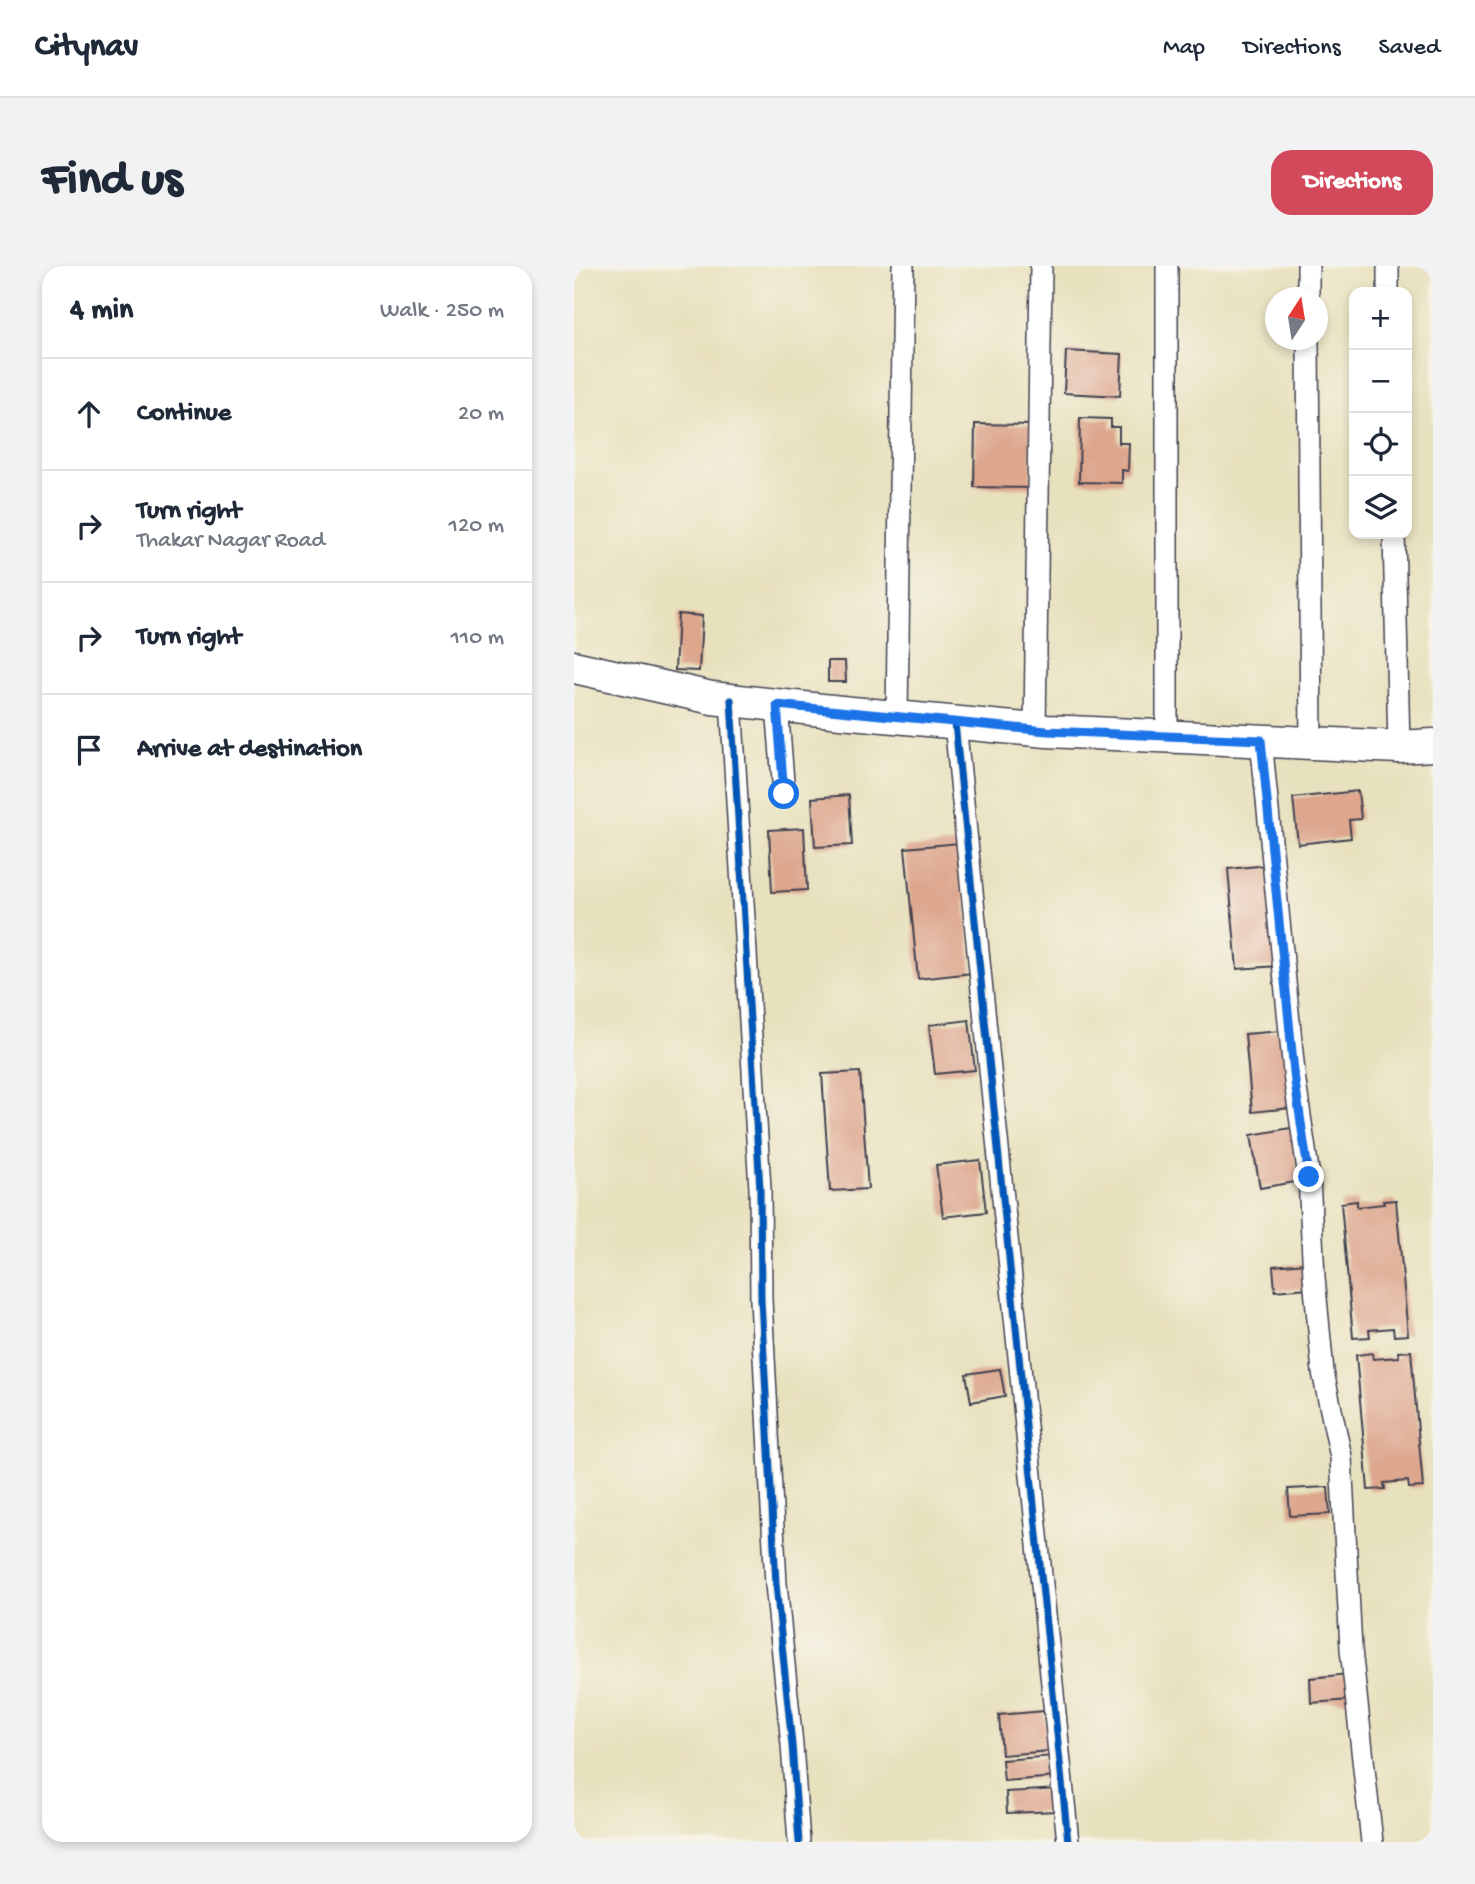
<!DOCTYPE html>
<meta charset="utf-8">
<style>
body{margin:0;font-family:"Gochi Hand",sans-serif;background:#f2f2f3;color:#1f2937}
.controls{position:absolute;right:21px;top:21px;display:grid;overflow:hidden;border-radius:14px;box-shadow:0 4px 10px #0003}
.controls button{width:63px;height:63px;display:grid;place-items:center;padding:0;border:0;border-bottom:2px solid #e0e1e3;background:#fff;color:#1f2937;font:35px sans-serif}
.compass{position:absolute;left:691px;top:21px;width:63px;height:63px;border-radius:50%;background:#fff;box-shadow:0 4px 10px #0003;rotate:12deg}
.stop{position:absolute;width:21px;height:21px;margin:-16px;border:5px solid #1a73e8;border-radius:50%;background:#fff}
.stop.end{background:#1a73e8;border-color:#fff;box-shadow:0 2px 7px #0008}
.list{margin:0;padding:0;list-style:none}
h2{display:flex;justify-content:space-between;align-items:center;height:91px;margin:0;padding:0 28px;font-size:30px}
h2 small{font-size:23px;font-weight:400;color:#747a83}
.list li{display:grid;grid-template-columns:46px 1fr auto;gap:21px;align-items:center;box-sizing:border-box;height:112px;padding:0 28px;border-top:2px solid #e0e1e3}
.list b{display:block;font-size:26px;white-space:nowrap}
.list p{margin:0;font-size:23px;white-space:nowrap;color:#747a83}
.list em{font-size:23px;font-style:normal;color:#747a83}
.icon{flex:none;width:38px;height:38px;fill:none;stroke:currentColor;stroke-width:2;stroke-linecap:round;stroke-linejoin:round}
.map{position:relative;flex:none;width:859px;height:1576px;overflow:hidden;border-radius:21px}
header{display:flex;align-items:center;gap:42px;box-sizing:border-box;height:98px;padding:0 35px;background:#fff;border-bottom:2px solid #e0e1e3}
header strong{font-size:33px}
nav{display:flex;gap:38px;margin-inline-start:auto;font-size:24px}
.intro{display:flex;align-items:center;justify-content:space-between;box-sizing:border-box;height:168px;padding:0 42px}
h1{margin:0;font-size:49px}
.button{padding:18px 32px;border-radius:21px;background:#d1495b;color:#fff;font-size:24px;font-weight:700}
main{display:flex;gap:42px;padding:0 42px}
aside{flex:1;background:#fff;border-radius:21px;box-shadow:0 4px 10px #0003}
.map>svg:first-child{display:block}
</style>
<header>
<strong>Citynav</strong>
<nav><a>Map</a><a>Directions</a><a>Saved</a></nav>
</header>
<div class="intro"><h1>Find us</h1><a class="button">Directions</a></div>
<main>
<aside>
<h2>4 min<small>Walk · 250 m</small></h2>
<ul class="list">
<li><svg class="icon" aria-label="ahead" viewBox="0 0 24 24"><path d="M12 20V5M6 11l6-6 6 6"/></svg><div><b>Continue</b></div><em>20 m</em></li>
<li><svg class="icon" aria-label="right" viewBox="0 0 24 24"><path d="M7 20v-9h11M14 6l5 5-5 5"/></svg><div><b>Turn right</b><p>Thakar Nagar Road</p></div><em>120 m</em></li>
<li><svg class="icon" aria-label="right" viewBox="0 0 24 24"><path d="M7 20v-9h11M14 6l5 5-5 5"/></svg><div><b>Turn right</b></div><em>110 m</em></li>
<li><svg class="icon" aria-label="arrive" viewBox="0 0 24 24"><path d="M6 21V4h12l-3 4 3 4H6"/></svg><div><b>Arrive at destination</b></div></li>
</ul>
</aside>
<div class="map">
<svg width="859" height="1576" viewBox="0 0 859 1576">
<rect width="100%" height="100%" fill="#f7f3e8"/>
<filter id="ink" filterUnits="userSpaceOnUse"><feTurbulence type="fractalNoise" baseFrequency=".0143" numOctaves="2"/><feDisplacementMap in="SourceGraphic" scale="14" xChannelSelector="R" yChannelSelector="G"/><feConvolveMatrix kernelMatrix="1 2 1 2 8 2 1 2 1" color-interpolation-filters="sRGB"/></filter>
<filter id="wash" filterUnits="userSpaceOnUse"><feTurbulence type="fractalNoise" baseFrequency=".00686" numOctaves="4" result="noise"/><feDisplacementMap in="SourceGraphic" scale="28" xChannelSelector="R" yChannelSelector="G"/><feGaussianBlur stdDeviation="1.57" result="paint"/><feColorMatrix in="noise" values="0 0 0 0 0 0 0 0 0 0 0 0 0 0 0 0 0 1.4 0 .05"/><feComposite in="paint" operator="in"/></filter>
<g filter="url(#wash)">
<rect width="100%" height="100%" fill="#e8e1be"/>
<g id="blocks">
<g fill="#dda68d">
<path d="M492,85L548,88L546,130L490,127Z"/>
<path d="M506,152L537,153V161H545V177H555L554,205L548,204V217L505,216Z"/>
<path d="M401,158L457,159V222L400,221Z"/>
<path d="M104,348L128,350L125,405L101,404Z"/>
<path d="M254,395H271L272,416H254Z"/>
<path d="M784,525L787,553L775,554L777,572L724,578L719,532Z"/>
<path d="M275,529L278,579L241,581L238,532Z"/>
<path d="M230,562L233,624L198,626L195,564Z"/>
<path d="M386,577L398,707L344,713L331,582Z"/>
<path d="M694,599L704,700L663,703L654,603Z"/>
<path d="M395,754L401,804L361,808L355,759Z"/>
<path d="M708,765L716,842L678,846L671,768Z"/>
<path d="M286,806L294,923L256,925L248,808Z"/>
<path d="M717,862L726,915L686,922L677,869Z"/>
<path d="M406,894L412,946L369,951L362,899Z"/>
<path d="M822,934L834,1069L820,1070L819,1062L795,1064L796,1071L779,1072L767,937L783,935V941L810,938L809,935Z"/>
<path d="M732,997L734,1022L701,1025L699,1000Z"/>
<path d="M837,1085L849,1221L835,1222L834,1215L810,1217L811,1223L794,1224L782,1089L798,1087L799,1093L825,1091L824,1086Z"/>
<path d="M426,1103L431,1130L397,1136L392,1108Z"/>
<path d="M754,1221L756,1248L716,1250L714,1223Z"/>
<path d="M775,1408L777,1434L737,1437L736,1412Z"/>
<path d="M470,1445L475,1485L428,1489L425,1449Z"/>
<path d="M480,1490L482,1511L430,1515L428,1494Z"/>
<path d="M484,1523L485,1545L433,1547L432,1526Z"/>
</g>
</g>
</g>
<g filter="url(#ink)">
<use href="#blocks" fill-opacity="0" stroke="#403f4f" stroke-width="2"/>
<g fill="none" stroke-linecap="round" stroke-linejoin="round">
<g stroke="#403f4f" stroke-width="24">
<g id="street">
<path d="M734,0V32"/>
<path d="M814,0V26"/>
<path d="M734,74L737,477"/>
<path d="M820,268L825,481"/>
<path d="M157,434L186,923L187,1034L202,1318L218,1479L225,1576"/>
<path d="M203,439L210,528"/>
<path d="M323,451L329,0"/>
<path d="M381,457L494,1576"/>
<path d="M461,464L467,0"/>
<path d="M593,471V0"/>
<path d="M687,474L721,816L735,911L740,1011L749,1106L767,1191L777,1383L798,1576"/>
</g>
</g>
<g stroke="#403f4f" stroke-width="35">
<path id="secondary" d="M0,401L138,432L267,446L473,465L825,481L859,479"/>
</g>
<use href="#street" stroke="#fff" stroke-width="21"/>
<use href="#secondary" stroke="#fff" stroke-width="32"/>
<g stroke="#f7f3e8" stroke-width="11">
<g id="cycleway">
<path d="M157,434L186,923L187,1034L202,1318L218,1479L225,1576"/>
<path d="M381,457L494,1576"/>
</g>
</g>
<use href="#cycleway" stroke="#0057b8" stroke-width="7"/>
</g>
</g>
<g fill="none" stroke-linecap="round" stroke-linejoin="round" filter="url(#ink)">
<path stroke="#1a73e8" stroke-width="9" d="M210,528L203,439L473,465L687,474L721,816L735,911"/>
</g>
</svg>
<div class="controls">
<button>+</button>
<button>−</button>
<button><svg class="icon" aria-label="locate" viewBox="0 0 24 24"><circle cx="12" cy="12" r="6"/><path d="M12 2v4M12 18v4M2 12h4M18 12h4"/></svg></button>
<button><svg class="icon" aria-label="layers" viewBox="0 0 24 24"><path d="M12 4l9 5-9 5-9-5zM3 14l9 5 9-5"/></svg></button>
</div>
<svg class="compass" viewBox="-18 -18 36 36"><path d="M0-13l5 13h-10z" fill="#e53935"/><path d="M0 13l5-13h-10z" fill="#747a83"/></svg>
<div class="stop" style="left:210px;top:528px"></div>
<div class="stop end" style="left:735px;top:911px"></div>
</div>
</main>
